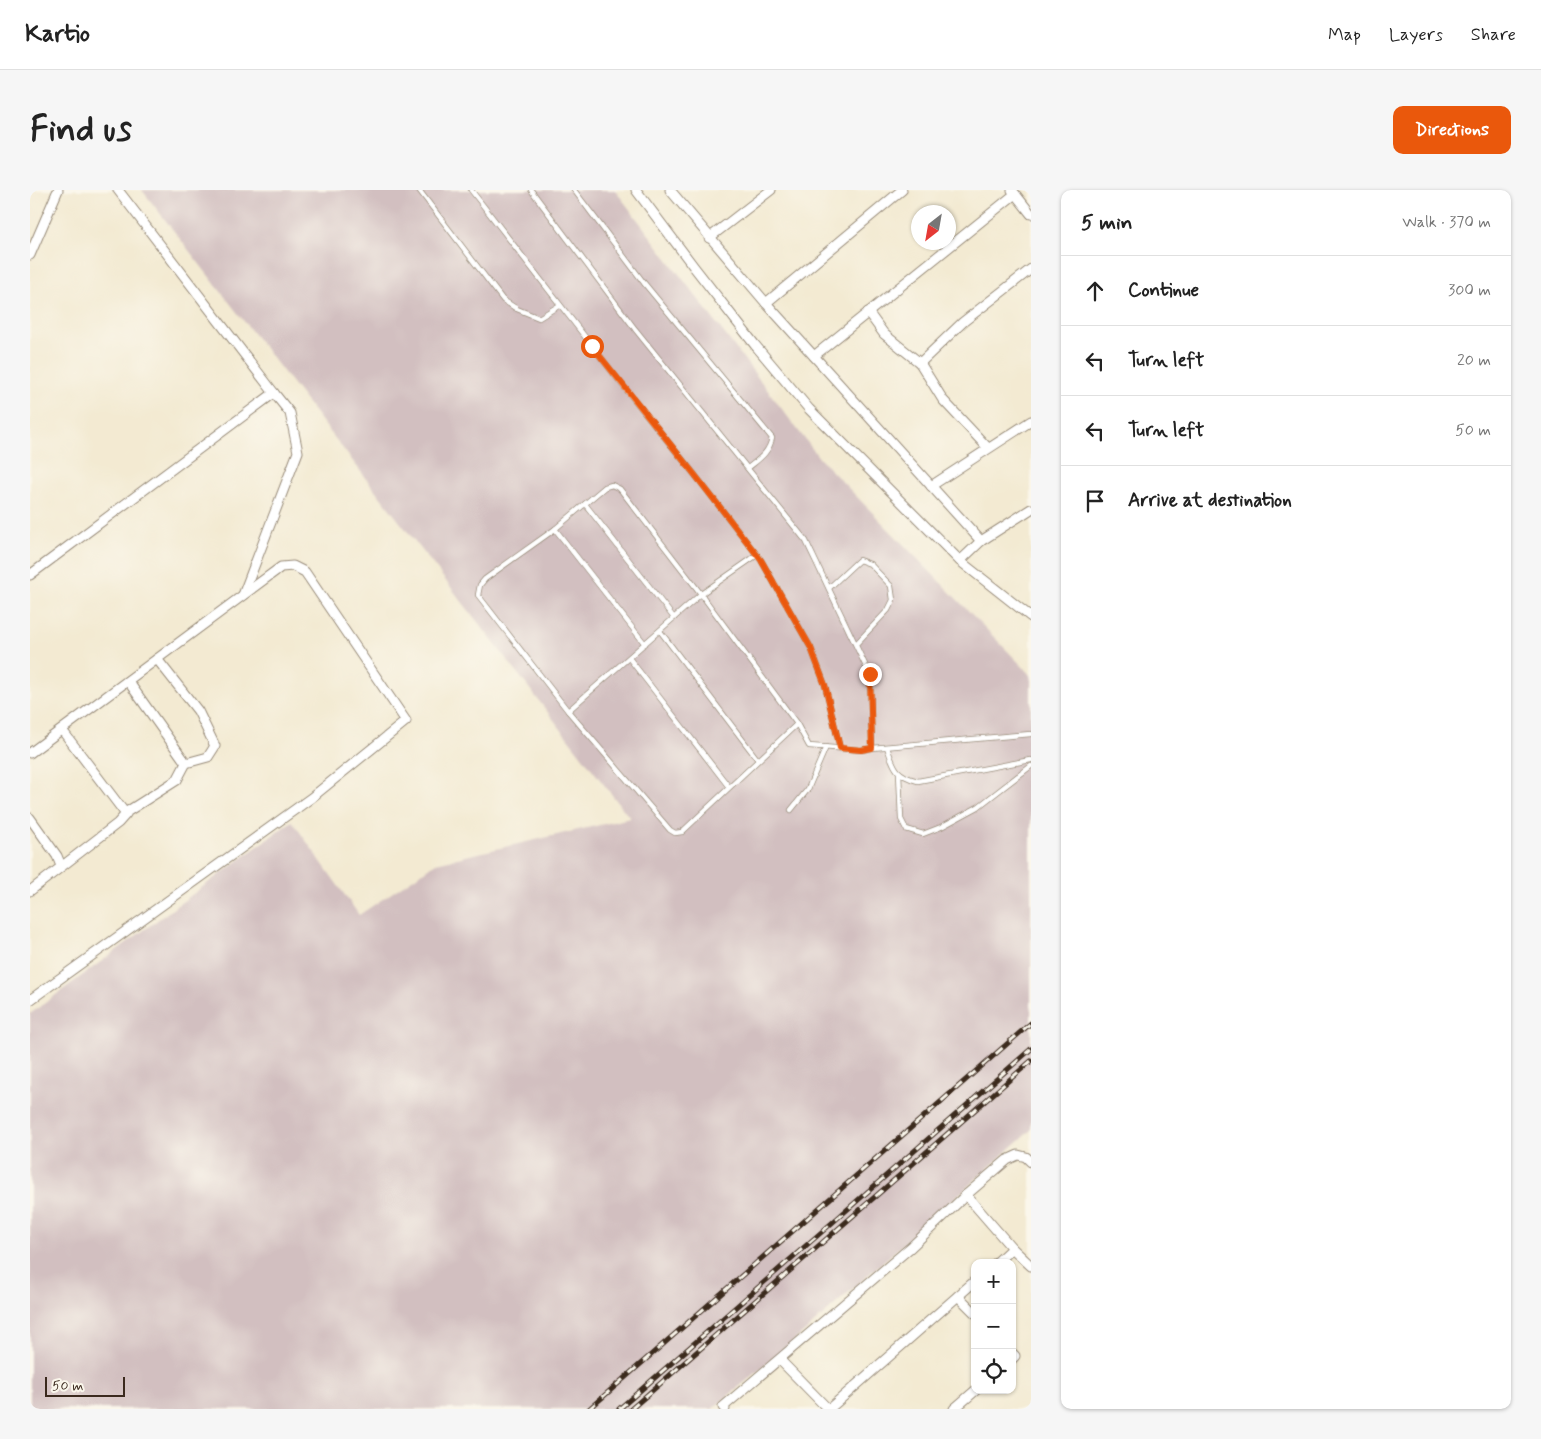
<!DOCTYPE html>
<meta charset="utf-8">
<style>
body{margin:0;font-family:Mynerve,sans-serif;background:#f6f6f6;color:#222}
.controls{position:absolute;right:15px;bottom:15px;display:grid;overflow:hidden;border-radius:10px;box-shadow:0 1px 4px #0004}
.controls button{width:45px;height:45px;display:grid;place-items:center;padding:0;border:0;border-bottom:1px solid #e0e0e0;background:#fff;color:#222;font:25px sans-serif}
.compass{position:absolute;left:881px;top:15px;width:45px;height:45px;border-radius:50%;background:#fff;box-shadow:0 1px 4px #0004;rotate:211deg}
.scale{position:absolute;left:15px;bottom:12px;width:80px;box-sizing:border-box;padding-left:5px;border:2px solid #3b2a1e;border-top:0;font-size:14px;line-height:18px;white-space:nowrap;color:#3b2a1e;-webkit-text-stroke:4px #fbf7ec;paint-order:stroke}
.stop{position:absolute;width:15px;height:15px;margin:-11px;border:4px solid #ea580c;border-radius:50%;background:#fff}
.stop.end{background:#ea580c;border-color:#fff;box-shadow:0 1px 5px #0008}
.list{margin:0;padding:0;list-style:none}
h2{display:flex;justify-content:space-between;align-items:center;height:65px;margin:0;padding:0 20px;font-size:21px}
h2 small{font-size:16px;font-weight:400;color:#767676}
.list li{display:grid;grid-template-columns:32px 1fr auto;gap:15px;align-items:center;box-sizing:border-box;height:70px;padding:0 20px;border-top:1px solid #e0e0e0}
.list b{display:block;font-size:19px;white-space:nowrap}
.list em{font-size:16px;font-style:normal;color:#767676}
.icon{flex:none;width:28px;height:28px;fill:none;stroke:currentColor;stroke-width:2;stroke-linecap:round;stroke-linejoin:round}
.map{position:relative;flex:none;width:1001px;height:1219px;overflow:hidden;border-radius:10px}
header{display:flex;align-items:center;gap:30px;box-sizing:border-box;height:70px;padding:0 25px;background:#fff;border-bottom:1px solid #e0e0e0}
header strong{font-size:24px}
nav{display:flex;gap:28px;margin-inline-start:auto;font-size:18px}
.intro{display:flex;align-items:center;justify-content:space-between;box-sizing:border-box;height:120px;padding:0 30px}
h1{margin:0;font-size:35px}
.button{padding:12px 22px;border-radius:10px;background:#ea580c;color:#fff;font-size:18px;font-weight:700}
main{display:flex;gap:30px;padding:0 30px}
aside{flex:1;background:#fff;border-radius:10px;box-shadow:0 1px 4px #0004}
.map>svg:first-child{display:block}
</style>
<header>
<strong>Kartio</strong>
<nav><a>Map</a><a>Layers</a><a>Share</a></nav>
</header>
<div class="intro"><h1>Find us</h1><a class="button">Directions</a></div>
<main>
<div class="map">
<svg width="1001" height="1219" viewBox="0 0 1001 1219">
<rect width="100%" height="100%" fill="#fbf7ec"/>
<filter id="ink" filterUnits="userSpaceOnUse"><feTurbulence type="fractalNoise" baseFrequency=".02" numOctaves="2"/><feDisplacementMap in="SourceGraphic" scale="10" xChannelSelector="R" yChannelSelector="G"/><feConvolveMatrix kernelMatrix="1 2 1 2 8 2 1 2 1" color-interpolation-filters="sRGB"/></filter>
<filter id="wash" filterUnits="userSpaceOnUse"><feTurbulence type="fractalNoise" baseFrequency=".0096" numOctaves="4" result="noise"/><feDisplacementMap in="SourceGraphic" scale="20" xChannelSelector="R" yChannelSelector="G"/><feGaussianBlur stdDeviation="1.12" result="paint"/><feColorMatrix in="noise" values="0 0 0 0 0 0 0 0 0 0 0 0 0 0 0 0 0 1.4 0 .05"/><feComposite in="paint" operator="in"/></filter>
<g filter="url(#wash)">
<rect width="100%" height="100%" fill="#f3ead2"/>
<path fill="#d2bfc0" d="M112,0H585L790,269L1001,485V940L754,1160L682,1219H0V824L262,631L329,725L406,673L600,628Z"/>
</g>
<g filter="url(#ink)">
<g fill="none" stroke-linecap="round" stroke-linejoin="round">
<g stroke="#978a78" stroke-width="6">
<g id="service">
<path d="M389,0L473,110L487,119L509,128L530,115"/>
<path d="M441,0L594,197L665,285L731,370L781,458L795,495L810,558"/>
<path d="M501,0L605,139L776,351L840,485L842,558L1001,544"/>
<path d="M544,0L614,93L742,248C739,263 729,269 718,278"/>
<path d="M555,314L644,428"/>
<path d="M525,339L615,454"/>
<path d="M799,398L829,370L840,374L861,396L863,410L858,420L826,454"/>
<path d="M630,441L728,570"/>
<path d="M599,468L699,597"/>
<path d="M538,521L671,404L727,365"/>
<path d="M767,534L652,642L645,643L640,640L538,521L448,405L450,395L455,389L525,339L575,297L582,295L590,299L671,404L767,534L779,556L831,560L842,558"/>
<path d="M857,557C864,577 865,585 888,591L1001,570"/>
<path d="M869,583L871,629L876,639L893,644L911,637L948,617L1001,576"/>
<path d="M761,620L778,599L796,557"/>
</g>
</g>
<g stroke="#978a78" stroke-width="11">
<g id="minor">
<path d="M606,0L664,77L725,155L779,219L930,371"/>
<path d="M640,0L736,113L951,351"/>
<path d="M982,0L1001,24"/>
<path d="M679,48L741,0"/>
<path d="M0,65L28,0"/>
<path d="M736,113L872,0"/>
<path d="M838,122L854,144L890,173L933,132L1001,79"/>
<path d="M784,166L985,4"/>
<path d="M890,173L913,210L958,258"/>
<path d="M901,296L1001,231"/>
<path d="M1001,319L951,351L930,371L1001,427"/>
<path d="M0,385L244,203L88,0"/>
<path d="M213,405L268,262L260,223L244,203"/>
<path d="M98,491L156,573"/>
<path d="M32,540L95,623"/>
<path d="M0,563L251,377L263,376L275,382L376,531L281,608L0,810"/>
<path d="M0,628L27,666L31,676"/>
<path d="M0,701L88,633L96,624L95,623L147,590L156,573L178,567L185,556L168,521L127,469"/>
<path d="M936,1005L982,1058L1001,1076"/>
<path d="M966,1073L982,1058"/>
<path d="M928,1106L945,1123"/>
<path d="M982,1163L985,1166L982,1169"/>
<path d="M750,1170L798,1219"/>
<path d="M695,1219L693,1217L881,1057L936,1005L977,970L988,965L996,967L1001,972"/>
<path d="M799,1219L945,1091"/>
<path d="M924,1219L946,1200"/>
</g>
</g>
<use href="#service" stroke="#fff" stroke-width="4.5"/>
<use href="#minor" stroke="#fff" stroke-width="9"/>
<g stroke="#3b2a1e" stroke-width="5">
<g id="rail">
<path d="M559,1219L1001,833"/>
<path d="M589,1219L1001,859"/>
<path d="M601,1219L1001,871"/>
</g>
</g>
<use href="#rail" stroke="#fbf7ec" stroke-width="3" stroke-dasharray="9" stroke-linecap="butt"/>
</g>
</g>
<g fill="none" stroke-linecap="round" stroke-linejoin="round" filter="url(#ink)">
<path stroke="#ea580c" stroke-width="6" d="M562,156L665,285L731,370L781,458L795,495L810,558L831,560L842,558L840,484"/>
</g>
</svg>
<div class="controls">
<button>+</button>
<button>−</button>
<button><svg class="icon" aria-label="locate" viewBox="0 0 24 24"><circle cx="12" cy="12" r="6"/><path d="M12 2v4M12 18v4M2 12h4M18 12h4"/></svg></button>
</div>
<svg class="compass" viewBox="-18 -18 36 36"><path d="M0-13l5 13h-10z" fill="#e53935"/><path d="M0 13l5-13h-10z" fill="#767676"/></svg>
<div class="scale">50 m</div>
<div class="stop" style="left:562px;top:156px"></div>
<div class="stop end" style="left:840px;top:484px"></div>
</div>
<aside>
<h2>5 min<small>Walk · 370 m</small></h2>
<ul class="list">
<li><svg class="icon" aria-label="ahead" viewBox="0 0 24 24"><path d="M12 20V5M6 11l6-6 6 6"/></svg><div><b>Continue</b></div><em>300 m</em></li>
<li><svg class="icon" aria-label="left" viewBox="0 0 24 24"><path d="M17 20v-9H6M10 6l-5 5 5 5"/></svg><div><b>Turn left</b></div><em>20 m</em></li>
<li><svg class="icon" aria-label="left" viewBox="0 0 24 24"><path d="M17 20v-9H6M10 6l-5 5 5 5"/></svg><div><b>Turn left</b></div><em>50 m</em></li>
<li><svg class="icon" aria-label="arrive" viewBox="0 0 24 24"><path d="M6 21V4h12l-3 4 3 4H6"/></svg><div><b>Arrive at destination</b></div></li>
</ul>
</aside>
</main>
